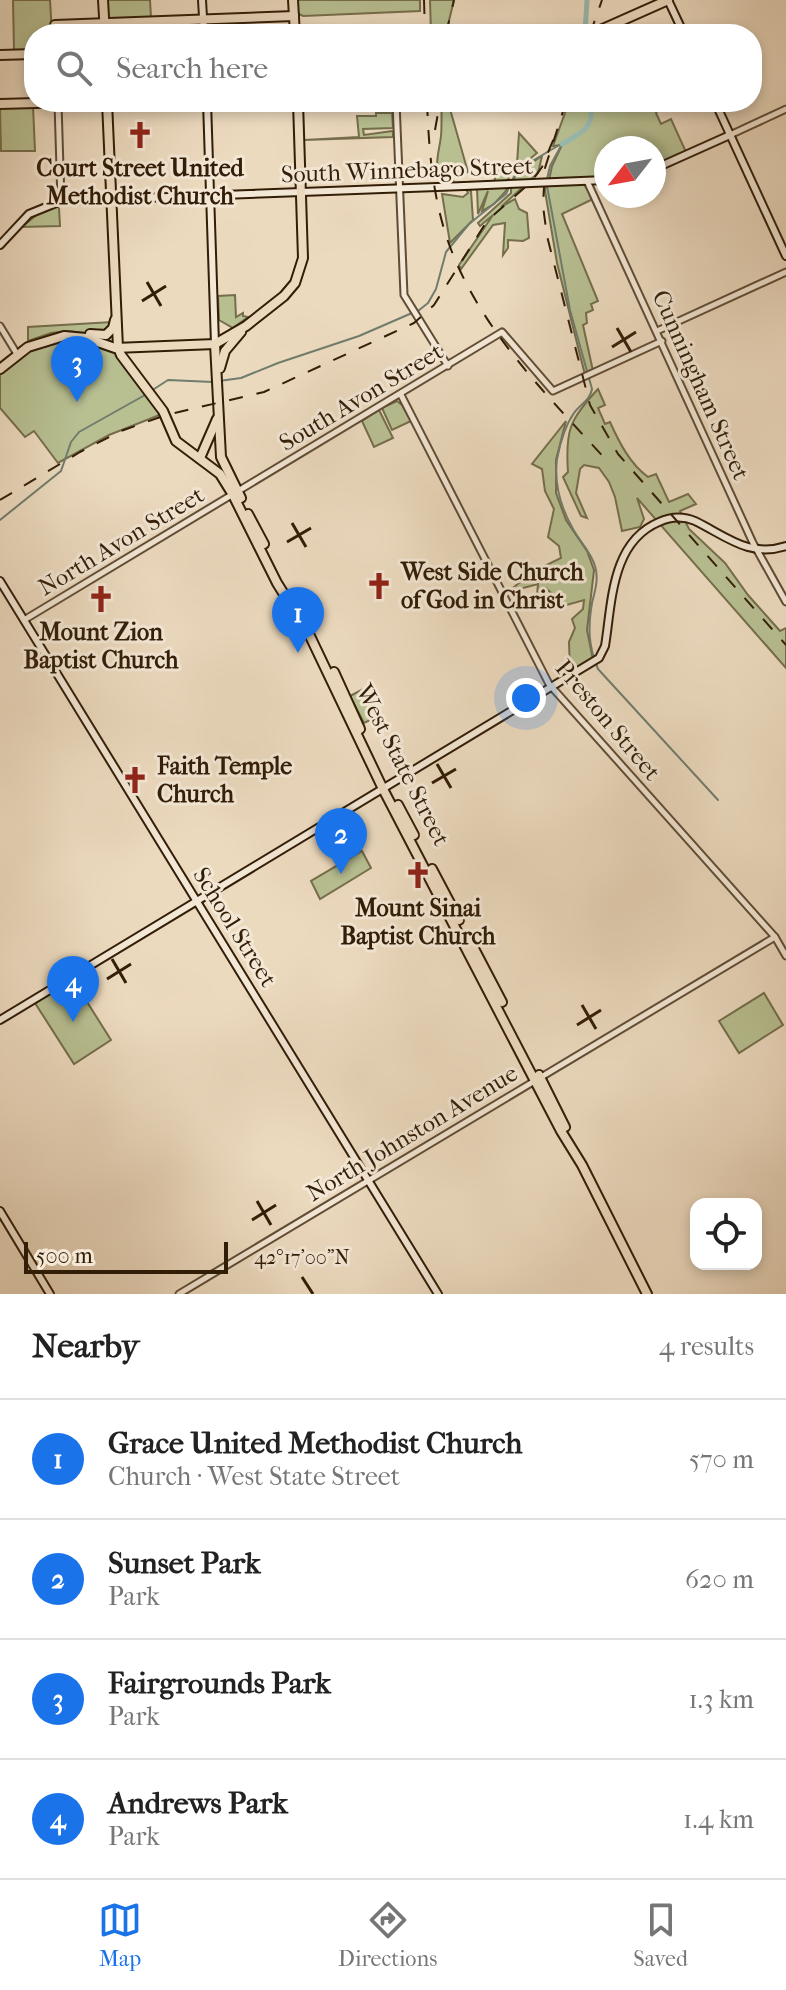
<!DOCTYPE html>
<meta charset="utf-8">
<style>
body{margin:0;font-family:"IM FELL French Canon",serif;background:#f2f2f2;color:#222}
.controls{position:absolute;right:24px;bottom:24px;display:grid;overflow:hidden;border-radius:16px;box-shadow:0 4px 12px #0003}
.controls button{width:72px;height:72px;display:grid;place-items:center;padding:0;border:0;border-bottom:2px solid #e0e0e0;background:#fff;color:#222;font:40px sans-serif}
.compass{position:absolute;left:594px;top:136px;width:72px;height:72px;border-radius:50%;background:#fff;box-shadow:0 4px 12px #0003;rotate:239deg}
.scale{position:absolute;left:24px;bottom:20px;width:204px;box-sizing:border-box;padding-left:8px;border:4px solid #321d07;border-top:0;font-size:22px;line-height:28px;white-space:nowrap;color:#321d07;-webkit-text-stroke:6px #f3e7d5;paint-order:stroke}
.you{position:absolute;left:526px;top:698px;width:28px;height:28px;margin:-20px;border:6px solid #fff;border-radius:50%;background:#1a73e8;box-shadow:0 0 0 12px #1a73e833}
.badge{display:grid;place-items:center;width:52px;height:52px;border-radius:50%;background:#1a73e8;color:#fff;font-size:26px;font-weight:700}
.pin{position:absolute;translate:-50% -66px;filter:drop-shadow(0 2px 4px #0008)}
.pin::after{content:'';position:absolute;top:42px;width:28px;height:24px;background:inherit;clip-path:polygon(0 0,100% 0,50% 100%)}
.list{margin:0;padding:0;list-style:none}
h2{display:flex;justify-content:space-between;align-items:center;height:104px;margin:0;padding:0 32px;font-size:34px}
h2 small{font-size:26px;font-weight:400;color:#767676}
.list li{display:grid;grid-template-columns:52px 1fr auto;gap:24px;align-items:center;box-sizing:border-box;height:120px;padding:0 32px;border-top:2px solid #e0e0e0}
.list b{display:block;font-size:30px;white-space:nowrap}
.list p{margin:0;font-size:26px;white-space:nowrap;color:#767676}
.list em{font-size:26px;font-style:normal;color:#767676}
.icon{flex:none;width:44px;height:44px;fill:none;stroke:currentColor;stroke-width:2;stroke-linecap:round;stroke-linejoin:round}
.map{position:relative;flex:none;width:786px;height:1294px;overflow:hidden}
.search{position:absolute;background:#fff;box-shadow:0 4px 12px #0003;left:24px;right:24px;top:24px;height:88px;display:flex;align-items:center;gap:20px;box-sizing:border-box;padding:0 28px;border-radius:32px;color:#767676;font-size:30px}
.sheet{height:584px;background:#fff}
nav{display:flex;justify-content:space-around;align-items:center;box-sizing:border-box;height:112px;border-top:2px solid #e0e0e0;background:#fff;font-size:22px;color:#767676}
nav a{display:grid;justify-items:center;gap:4px}
nav .on{color:#1a73e8}
.map>svg:first-child{display:block}
</style>
<div class="map">
<svg width="786" height="1294" viewBox="0 0 786 1294">
<rect width="100%" height="100%" fill="#ecdabf"/>
<filter id="stains"><feTurbulence type="fractalNoise" baseFrequency=".0025" numOctaves="4"/><feColorMatrix values="0 0 0 0 .2 0 0 0 0 .09 0 0 0 0 .02 0 0 0 .5 -.17"/></filter>
<radialGradient id="worn" r=".72"><stop offset=".6" stop-color="#630" stop-opacity="0"/><stop offset="1" stop-color="#630" stop-opacity=".3"/></radialGradient>
<g fill="#b8c092" stroke="#756e4c" stroke-width="2">
<path d="M13,0H50L52,34H34V52L14,51Z"/>
<path d="M108,0H150L151,18L108,19Z"/>
<path d="M296,0H420V11L303,16L297,13Z"/>
<path d="M430,0H454L446,33H431Z"/>
<path d="M442,102H448L468,172L457,173L452,177L453,180L447,176L442,182C433,165 439,153 441,136C442,125 441,113 442,102Z"/>
<path d="M569,102H657L660,107L656,113L661,124L671,119L686,152L654,166V148H606V177L549,180L552,166L562,145L553,146Z"/>
<path d="M33,106L35,151H1L0,108Z"/>
<path d="M376,113H392L393,128L363,129L364,135L393,131V137L304,140L359,137L357,116H376Z"/>
<path d="M519,133L537,153L509,176L506,191L494,204L482,211L488,191L478,214L477,188L492,187L499,167L506,169L507,166L511,168L517,164Z"/>
<path d="M542,156L538,173L501,207L515,199L519,209L527,213L529,238L523,241L508,240V248L503,255L505,223L493,225L461,269L459,265L493,215L480,226L478,223L511,193C510,172 527,166 542,156Z"/>
<path d="M584,184L593,199L562,214L598,301L591,304L593,310L586,313L587,323L583,325L593,371L585,375L557,263L545,191L546,185Z"/>
<path d="M466,189L471,191L473,220L450,243L442,194L463,197L468,193Z"/>
<path d="M56,206L59,208L60,226L22,227L40,212Z"/>
<path d="M235,295L236,317L243,313V316L248,317L233,328L219,320L218,296Z"/>
<path d="M112,322L111,329L101,335L68,331L51,333L28,341V327Z"/>
<path d="M77,338L116,351L123,364L162,414L109,435L58,463L34,431L25,437L0,408V372C29,346 39,343 77,338Z"/>
<path d="M598,389L605,405L598,408L605,424L610,422C619,442 630,464 648,477L656,474L669,502L688,494L696,504L680,511L689,529L725,563L748,595L780,631L786,628V668L637,498L644,519L640,527L622,531L615,497L609,482L599,468L584,465L580,469L576,493L587,518L581,516L563,477L568,472C565,430 570,419 598,389Z"/>
<path d="M397,401L402,405L411,421L392,430L382,408Z"/>
<path d="M379,410L393,438L374,447L362,421Z"/>
<path d="M566,421L556,460V493L566,520L587,551L594,570L587,630L593,660L570,673L569,642L575,628L572,619L583,609L584,600L556,608L555,597L546,588L537,595L538,584L508,592L532,572L561,558L559,546L548,537L554,509L545,491L542,469L532,464Z"/>
<path d="M367,687L381,715L364,723L350,696Z"/>
<path d="M362,851L371,868L320,899L311,881Z"/>
<path d="M72,978L111,1040L74,1064L35,1003Z"/>
<path d="M764,993L783,1025L739,1053L719,1021Z"/>
</g>
<g fill="none" stroke-linecap="round" stroke-linejoin="round">
<g stroke="#707c6d" stroke-width="2">
<path d="M547,179L550,166L562,144"/>
<path d="M547,186L570,310L592,389C590,401 580,404 574,413C565,426 560,443 557,459C554,484 561,508 573,529C580,542 591,552 595,566C599,578 595,591 592,603C588,626 588,646 598,669L718,800"/>
<path d="M418,311L428,303L436,289L446,252L469,224L506,194L517,170L561,144"/>
<path d="M219,381L241,378L278,363L359,336L412,313"/>
<path d="M151,391L168,380L213,382"/>
<path d="M0,520L61,471L71,442L79,432L145,395"/>
</g>
<g stroke="#99bbb1" stroke-width="5">
<path d="M585,33L587,0"/>
<path d="M562,144C582,132 596,128 590,102"/>
</g>
<g stroke="#604c35" stroke-width="9">
<g id="tertiary">
<path d="M396,102L404,295L448,366"/>
<path d="M58,103L61,201"/>
<path d="M730,135L786,109"/>
<path d="M587,181L753,543L786,602"/>
<path d="M0,326L17,354"/>
<path d="M657,331L786,272"/>
<path d="M401,395L549,684L775,937L786,956"/>
<path d="M24,620L502,332L553,391L662,341"/>
<path d="M179,1294L775,937"/>
</g>
</g>
<g stroke="#321d07" stroke-width="10">
<g id="secondary">
<path d="M202,0L204,34"/>
<path d="M668,0L684,34"/>
<path d="M207,102L215,344"/>
<path d="M715,102L786,256"/>
<path d="M654,169L730,135"/>
<path d="M556,182L606,180"/>
<path d="M0,245L29,214L61,201L464,186"/>
<path d="M0,581L438,1294"/>
<path d="M0,1020L599,658L605,646C612,603 611,542 659,522C670,517 683,516 695,521C726,536 749,558 786,546"/>
<path d="M0,1211L50,1294"/>
</g>
</g>
<g stroke="#321d07" stroke-width="12">
<g id="primary">
<path d="M103,0L105,34"/>
<path d="M293,0L295,34"/>
<path d="M55,34V25L294,16"/>
<path d="M546,34L596,32L668,0"/>
<path d="M0,55L34,54"/>
<path d="M107,102L118,348L121,355L163,411L176,441L220,474L233,495L277,583L309,634L383,789L561,1131L582,1165L647,1294"/>
<path d="M0,104L72,102"/>
<path d="M90,334L106,335L113,328L115,320"/>
<path d="M215,344L221,457L241,498"/>
<path d="M220,368L225,351L241,332"/>
<path d="M0,369L28,347L64,336L86,338L115,348L215,344L246,326L284,296L295,283L303,258L298,102"/>
<path d="M200,458L217,419"/>
<path d="M248,514L264,544"/>
<path d="M334,672L360,729"/>
<path d="M398,805L414,835"/>
<path d="M432,869L459,920"/>
<path d="M469,939L502,1002"/>
<path d="M539,1075L565,1127"/>
</g>
</g>
<use href="#tertiary" stroke="#f3e7d5" stroke-width="5"/>
<use href="#secondary" stroke="#f3e7d5" stroke-width="6"/>
<use href="#primary" stroke="#ecdabf" stroke-width="8"/>
<g stroke="#321d07" stroke-width="2" stroke-dasharray="14 14" stroke-linecap="butt">
<path d="M424,0L425,34"/>
<path d="M446,34L454,0"/>
<path d="M590,34L602,0"/>
<path d="M427,102C429,153 433,204 452,252C484,334 550,398 608,462"/>
<path d="M566,102L545,168L543,206L547,236L590,405L618,454L786,645"/>
<path d="M435,130L440,102"/>
<path d="M0,500L80,452L121,431L166,415L264,392L414,323L434,305L487,221L532,181L542,167L554,138"/>
</g>
<g stroke="#321d07" stroke-width="10" stroke-linecap="butt">
<path id="secondary-bridge" d="M464,186L556,182"/>
</g>
<use href="#secondary-bridge" stroke="#f3e7d5" stroke-width="6"/>
</g>
<path fill="none" stroke="#321d07" stroke-width="3" d="M147,282L161,306M142,301L166,286M617,328L631,352M612,347L636,332M292,523L306,547M287,542L311,528M437,764L451,788M432,783L456,769M112,959L126,983M107,979L131,964M582,1005L596,1029M577,1025L601,1010M257,1201L271,1225M252,1220L276,1205M302,1277L313,1294"/>
<defs>
<g id="church-bare" transform="scale(2.16)"><path d="M-1.2-6h2.4v3.5h3.3v2.4h-3.3V6h-2.4V-.1h-3.3v-2.4h3.3Z" fill="#8f2418" stroke="#f3e7d5" stroke-width="2.5" paint-order="stroke"/></g>
</defs>
<g fill-rule="evenodd">
<use href="#church-bare" x="140" y="135"/>
<use href="#church-bare" x="379" y="586"/>
<use href="#church-bare" x="101" y="599"/>
<use href="#church-bare" x="135" y="780"/>
<use href="#church-bare" x="418" y="875"/>
</g>
<g text-anchor="middle" stroke-width="6" stroke-linejoin="round" paint-order="stroke">
<g font-size="24" font-weight="bold" fill="#321d07" stroke="#f3e7d5">
<text x="140" y="176">Court Street United<tspan x="140" dy="28">Methodist Church</tspan></text>
<text x="401" y="580" text-anchor="start">West Side Church<tspan x="401" dy="28">of God in Christ</tspan></text>
<text x="101" y="640">Mount Zion<tspan x="101" dy="28">Baptist Church</tspan></text>
<text x="157" y="774" text-anchor="start">Faith Temple<tspan x="157" dy="28">Church</tspan></text>
<text x="418" y="916">Mount Sinai<tspan x="418" dy="28">Baptist Church</tspan></text>
</g>
<g font-size="24" fill="#321d07" stroke="#f3e7d5">
<text transform="translate(407 170) rotate(-2)" y="8">South Winnebago Street</text>
<text transform="translate(701 385) rotate(66)" y="8">Cunningham Street</text>
<text transform="translate(361 397) rotate(-31)" y="8">South Avon Street</text>
<text transform="translate(121 541) rotate(-31)" y="8">North Avon Street</text>
<text transform="translate(608 720) rotate(50)" y="8">Preston Street</text>
<text transform="translate(403 765) rotate(63)" y="8">West State Street</text>
<text transform="translate(235 927) rotate(58)" y="8">School Street</text>
<text transform="translate(412 1133) rotate(-31)" y="8">North Johnston Avenue</text>
</g>
</g>
<g font-size="20" text-anchor="middle" fill="#321d07" stroke="#f3e7d5" stroke-width="6" stroke-linejoin="round" paint-order="stroke">
<text x="302" y="1264">42°17'00"N</text>
</g>
<rect width="100%" height="100%" filter="url(#stains)"/>
<rect width="100%" height="100%" fill="url(#worn)"/>
</svg>
<div class="controls">
<button><svg class="icon" aria-label="locate" viewBox="0 0 24 24"><circle cx="12" cy="12" r="6"/><path d="M12 2v4M12 18v4M2 12h4M18 12h4"/></svg></button>
</div>
<svg class="compass" viewBox="-18 -18 36 36"><path d="M0-13l5 13h-10z" fill="#e53935"/><path d="M0 13l5-13h-10z" fill="#767676"/></svg>
<div class="scale">500 m</div>
<div class="you"></div>
<div class="pin badge" style="left:298px;top:653px">1</div>
<div class="pin badge" style="left:341px;top:874px">2</div>
<div class="pin badge" style="left:77px;top:402px">3</div>
<div class="pin badge" style="left:73px;top:1022px">4</div>
<div class="search"><svg class="icon" aria-label="search" viewBox="0 0 24 24"><circle cx="10" cy="10" r="6"/><path d="M15 15l6 6"/></svg>Search here</div>
</div>
<section class="sheet">
<h2>Nearby<small>4 results</small></h2>
<ul class="list">
<li><span class="badge">1</span><div><b>Grace United Methodist Church</b><p>Church · West State Street</p></div><em>570 m</em></li>
<li><span class="badge">2</span><div><b>Sunset Park</b><p>Park</p></div><em>620 m</em></li>
<li><span class="badge">3</span><div><b>Fairgrounds Park</b><p>Park</p></div><em>1.3 km</em></li>
<li><span class="badge">4</span><div><b>Andrews Park</b><p>Park</p></div><em>1.4 km</em></li>
</ul>
</section>
<nav>
<a class="on"><svg class="icon" aria-label="map" viewBox="0 0 24 24"><path d="M3 6l6-2 6 2 6-2v14l-6 2-6-2-6 2zM9 4v14M15 6v14"/></svg>Map</a>
<a><svg class="icon" aria-label="directions" viewBox="0 0 24 24"><path d="M12 3l9 9-9 9-9-9zM9 14v-3h6M13 9l2 2-2 2"/></svg>Directions</a>
<a><svg class="icon" aria-label="saved" viewBox="0 0 24 24"><path d="M7 4h10v16l-5-4-5 4z"/></svg>Saved</a>
</nav>
